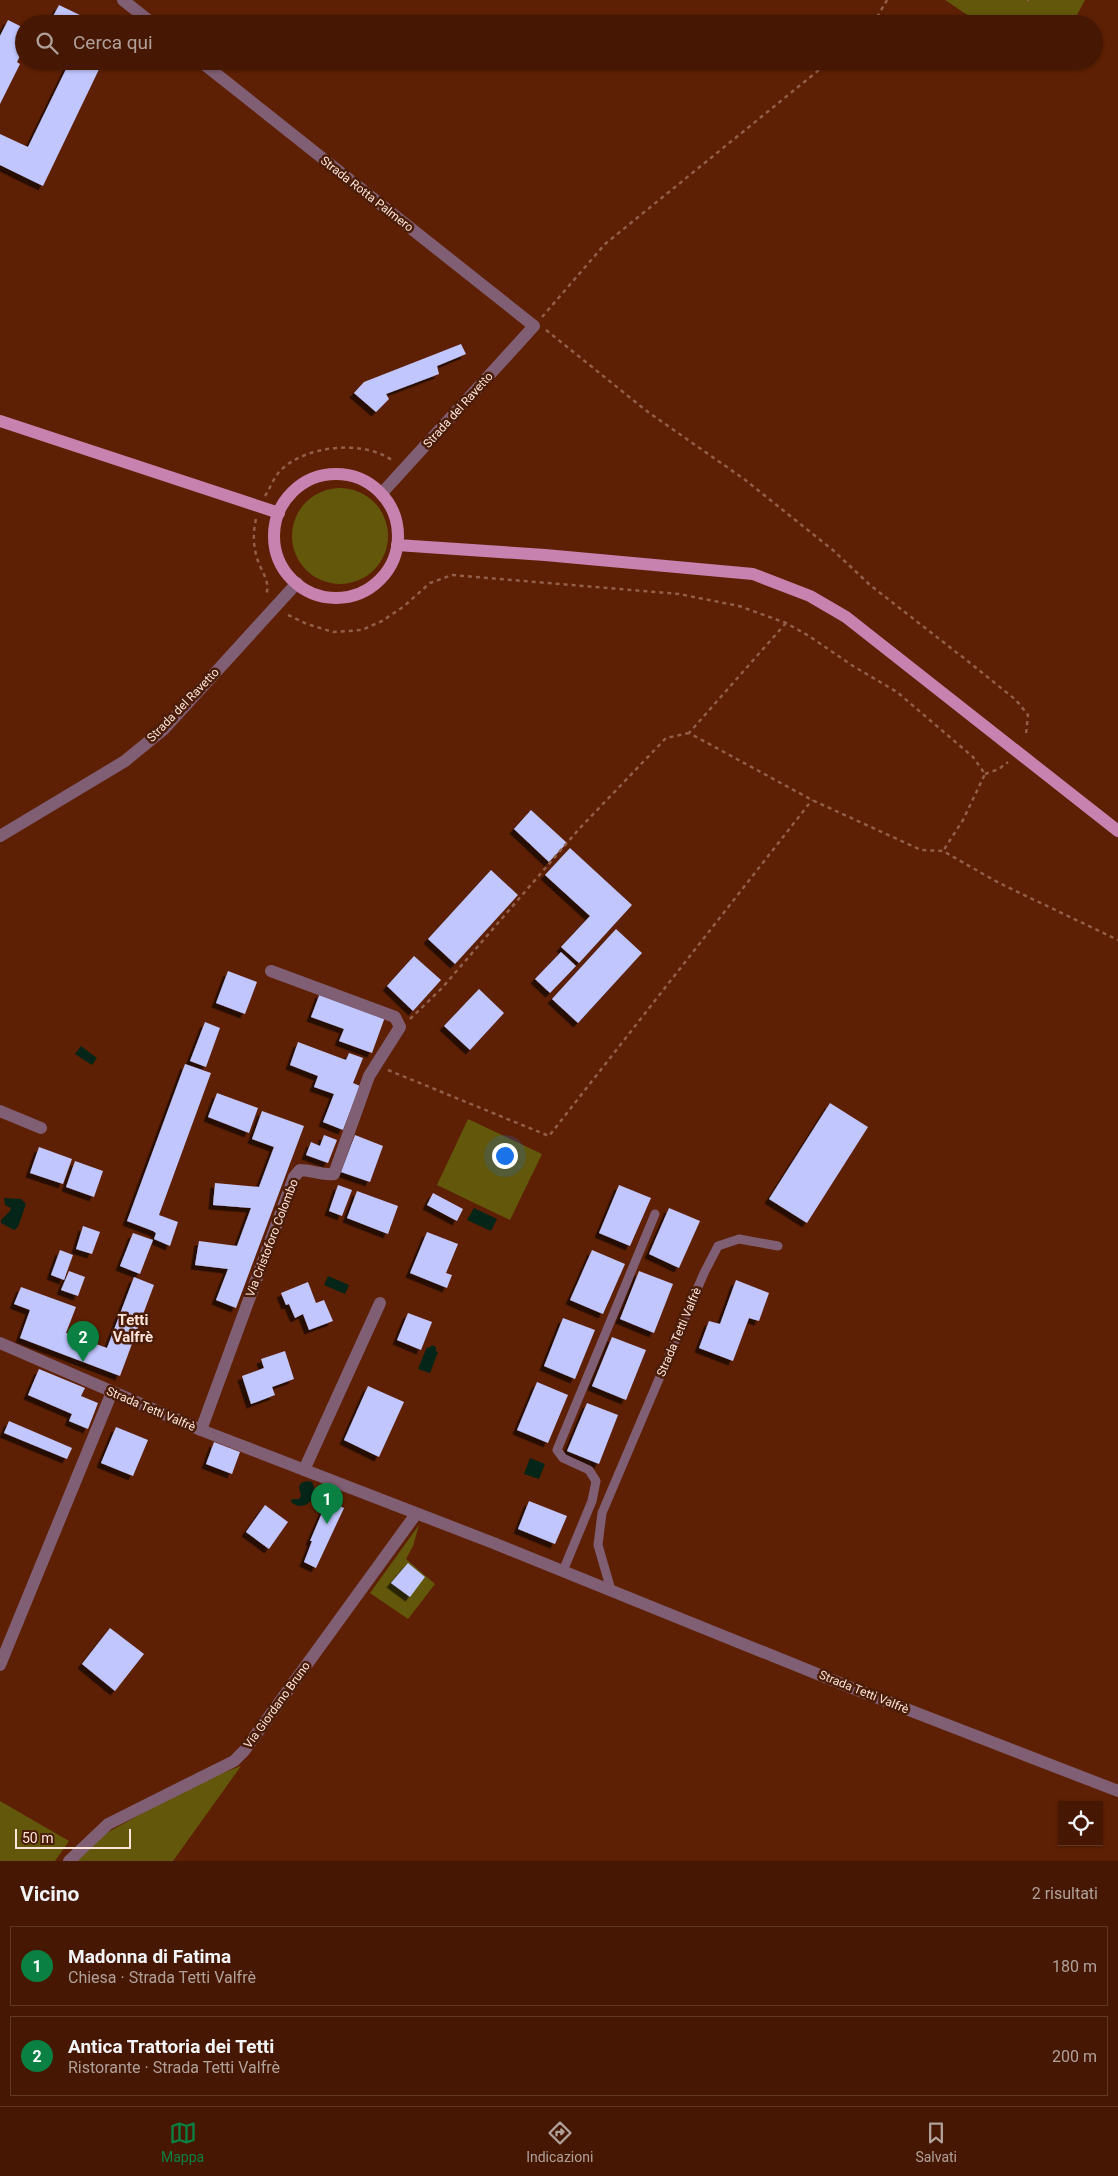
<!DOCTYPE html>
<html lang="it">
<meta charset="utf-8">
<style>
body{margin:0;font-family:Roboto,sans-serif;background:#4d210d;color:#f1f3f6}
.controls{position:absolute;right:15px;bottom:15px;display:grid;overflow:hidden;border-radius:0px;box-shadow:0 1px 4px #0004}
.controls button{width:45px;height:45px;display:grid;place-items:center;padding:0;border:0;border-bottom:1px solid #5e3725;background:#461803;color:#f1f3f6;font:25px sans-serif}
.scale{position:absolute;left:15px;bottom:12px;width:116px;box-sizing:border-box;padding-left:5px;border:2px solid #fce4db;border-top:0;font-size:14px;line-height:18px;white-space:nowrap;color:#fce4db;-webkit-text-stroke:4px #4b1c08;paint-order:stroke}
.you{position:absolute;left:504px;top:1155px;width:18px;height:18px;margin:-12px;border:4px solid #fff;border-radius:50%;background:#1a73e8;box-shadow:0 0 0 8px #1a73e833}
.badge{display:grid;place-items:center;width:32px;height:32px;border-radius:50%;background:#0b8043;color:#fff;font-size:16px;font-weight:700}
.pin{position:absolute;translate:-50% -41px;filter:drop-shadow(0 1px 2px #0008)}
.pin::after{content:'';position:absolute;top:26px;width:18px;height:15px;background:inherit;clip-path:polygon(0 0,100% 0,50% 100%)}
.list{margin:0;padding:0;list-style:none}
h2{display:flex;justify-content:space-between;align-items:center;height:65px;margin:0;padding:0 20px;font-size:21px}
h2 small{font-size:16px;font-weight:400;color:#b0a09a}
.list li{display:grid;grid-template-columns:32px 1fr auto;gap:15px;align-items:center;box-sizing:border-box;height:80px;margin:0 10px 10px;padding:0 10px;border:1px solid #5e3725;border-radius:0px}
.list b{display:block;font-size:19px;white-space:nowrap}
.list p{margin:0;font-size:16px;white-space:nowrap;color:#b0a09a}
.list em{font-size:16px;font-style:normal;color:#b0a09a}
.icon{flex:none;width:28px;height:28px;fill:none;stroke:currentColor;stroke-width:2;stroke-linecap:round;stroke-linejoin:round}
.map{position:relative;flex:none;width:1118px;height:1861px;overflow:hidden}
.search{position:absolute;background:#461803;box-shadow:0 1px 4px #0004;left:15px;right:15px;top:15px;height:55px;display:flex;align-items:center;gap:12px;box-sizing:border-box;padding:0 18px;border-radius:28px;color:#b0a09a;font-size:19px}
.sheet{height:245px;background:#461803}
nav{display:flex;justify-content:space-around;align-items:center;box-sizing:border-box;height:70px;border-top:1px solid #5e3725;background:#461803;font-size:14px;color:#b0a09a}
nav a{display:grid;justify-items:center;gap:2px}
nav .on{color:#0b8043}
.map>svg:first-child{display:block}
</style>
<div class="map">
<svg width="1118" height="1861" viewBox="0 0 1118 1861">
<defs>
<filter id="shadow"><feDropShadow dx="-4.5" dy="4.5" stdDeviation="0" flood-color="#0009"/></filter>
</defs>
<rect width="100%" height="100%" fill="#5e2004"/>
<g fill="#62570a">
<path d="M945,0H1085L1072,24H981Z"/>
<circle cx="340" cy="536" r="48"/>
<path d="M468,1119L542,1154L510,1220L437,1185Z"/>
<path d="M419,1525L413,1546L406,1559L435,1584L408,1619L370,1593Z"/>
<path d="M241,1766L173,1861H76L101,1836L201,1781Z"/>
<path d="M0,1801L69,1841L55,1861H0Z"/>
</g>
<g fill="#042517">
<path d="M81,1046L97,1058L92,1065L75,1054Z"/>
<path d="M4,1198L21,1199L26,1204L18,1227L14,1230L1,1223V1220L10,1211L11,1208L5,1205Z"/>
<path d="M474,1208L497,1219L491,1231L467,1220Z"/>
<path d="M328,1276L349,1285L345,1294L324,1285Z"/>
<path d="M432,1345L436,1347V1351L438,1352L430,1373L418,1369L427,1347L429,1348Z"/>
<path d="M530,1458L545,1464L539,1479L524,1474Z"/>
<path d="M307,1481L312,1482C320,1496 305,1514 291,1502L292,1499H299L301,1496L299,1487L301,1483Z"/>
</g>
<g fill="#c1c6fe" filter="url(#shadow)">
<path d="M59,5L84,17L81,24H49Z"/>
<path d="M8,20L24,28V48L17,62L20,64L0,104V36Z"/>
<path d="M70,61H103L43,186L0,165V134L28,147Z"/>
<path d="M461,344L466,354L437,366L439,374L386,394L389,399L376,412L354,393L364,382Z"/>
<path d="M531,810L567,843L549,862L514,829Z"/>
<path d="M570,848L632,905L579,963L561,947L590,916L545,875Z"/>
<path d="M491,870L518,895L455,964L428,939Z"/>
<path d="M616,929L642,953L578,1023L552,999Z"/>
<path d="M561,952L576,966L550,993L535,979Z"/>
<path d="M414,956L441,980L413,1011L387,986Z"/>
<path d="M228,971L257,982L245,1014L216,1003Z"/>
<path d="M479,989L504,1013L470,1050L444,1026Z"/>
<path d="M320,993L385,1017L372,1053L339,1041L344,1029L311,1017Z"/>
<path d="M205,1022L220,1028L206,1067L190,1061Z"/>
<path d="M298,1042L346,1060L349,1053L363,1058L353,1083L360,1086L343,1130L323,1122L334,1094L314,1087L318,1076L290,1065Z"/>
<path d="M185,1064L211,1073L159,1215L178,1222L170,1246L154,1239L156,1233L153,1231L127,1221Z"/>
<path d="M217,1093L258,1108L249,1133L208,1117Z"/>
<path d="M830,1103L868,1127L807,1223L769,1199Z"/>
<path d="M262,1111L304,1126L236,1308L216,1300L228,1269L195,1265L199,1241L237,1246L251,1208L213,1205L215,1183L259,1187L274,1147L252,1139Z"/>
<path d="M324,1135L337,1140L328,1163L306,1155L311,1142L320,1146Z"/>
<path d="M355,1135L383,1146L370,1182L341,1172Z"/>
<path d="M39,1147L72,1159L63,1184L30,1173Z"/>
<path d="M75,1161L103,1171L94,1197L66,1187Z"/>
<path d="M338,1185L352,1190L342,1216L329,1211Z"/>
<path d="M619,1185L651,1198L630,1246L599,1233Z"/>
<path d="M357,1191L398,1206L388,1234L347,1218Z"/>
<path d="M433,1193L463,1209L457,1221L427,1205Z"/>
<path d="M669,1208L700,1221L679,1268L649,1254Z"/>
<path d="M83,1226L100,1232L92,1254L76,1249Z"/>
<path d="M427,1232L458,1244L446,1273L452,1275L447,1288L410,1273Z"/>
<path d="M133,1233L153,1240L140,1274L120,1266Z"/>
<path d="M60,1250L73,1255L64,1280L51,1275Z"/>
<path d="M592,1250L625,1264L603,1314L570,1300Z"/>
<path d="M69,1271L85,1277L78,1296L61,1290Z"/>
<path d="M639,1271L673,1284L654,1333L620,1319Z"/>
<path d="M134,1277L154,1285L120,1376L20,1338L30,1310L14,1304L21,1287L76,1307L66,1333L107,1348Z"/>
<path d="M736,1280L769,1293L759,1321L749,1318L733,1361L699,1348L709,1321L720,1324Z"/>
<path d="M308,1282L316,1303L324,1300L333,1321L309,1330L303,1314L295,1318L289,1304L286,1305L281,1293Z"/>
<path d="M408,1313L432,1322L421,1350L397,1340Z"/>
<path d="M563,1318L595,1330L575,1379L544,1366Z"/>
<path d="M612,1337L646,1350L626,1400L592,1386Z"/>
<path d="M285,1351L294,1379L272,1387L275,1395L251,1404L242,1376L264,1368L261,1359Z"/>
<path d="M39,1369L85,1388L81,1396L98,1403L88,1429L69,1421L72,1414L28,1395Z"/>
<path d="M537,1382L568,1395L548,1443L517,1430Z"/>
<path d="M368,1386L404,1402L379,1457L344,1440Z"/>
<path d="M587,1403L618,1415L599,1464L567,1451Z"/>
<path d="M9,1421L72,1448L67,1459L4,1433Z"/>
<path d="M116,1427L148,1440L133,1476L101,1463Z"/>
<path d="M214,1442L240,1452L232,1474L206,1464Z"/>
<path d="M327,1501L344,1508L316,1568L304,1562L312,1541H310Z"/>
<path d="M529,1501L567,1516L555,1544L518,1529Z"/>
<path d="M265,1505L288,1522L269,1549L246,1532Z"/>
<path d="M408,1563L425,1577L410,1597L391,1583Z"/>
<path d="M110,1628L144,1654L115,1691L82,1664Z"/>
</g>
<g fill="none" stroke-linecap="round" stroke-linejoin="round">
<g stroke="#915f4a" stroke-width="2.5" stroke-dasharray="4 4" stroke-linecap="butt">
<path d="M1027,0H1029"/>
<path d="M873,24L887,0"/>
<path d="M542,317L605,244L830,61"/>
<path d="M546,330L648,412L744,479L834,551L870,585L965,659L1016,700L1028,715L1026,734"/>
<path d="M265,496C270,488 274,478 279,472C304,445 364,439 393,461"/>
<path d="M256,519C253,532 253,545 257,558C261,572 271,581 266,595"/>
<path d="M288,615L307,624L333,632L362,630L382,621L403,607L430,583L452,575L679,594L739,606L786,623L809,636L853,666L897,692L973,757L985,774L963,820L943,851"/>
<path d="M786,623L689,733L812,800L921,850L943,851L999,883L1118,940"/>
<path d="M985,774L999,769L1008,762"/>
<path d="M410,1019L442,988L579,829L666,738L689,733"/>
<path d="M388,1070L549,1136L812,800"/>
</g>
<g stroke="#805e73" stroke-width="9">
<path d="M563,1571L592,1501L596,1481L589,1470L563,1458L557,1450L655,1214"/>
<path d="M611,1590L598,1545L602,1513L704,1273L718,1246L739,1239L778,1246"/>
</g>
<g stroke="#805e73" stroke-width="12">
<path d="M123,0L153,24"/>
<path d="M200,61L534,326L382,493"/>
<path d="M0,836L125,761L164,729L297,583"/>
<path d="M0,1111L41,1128"/>
<path d="M0,1343L201,1430L496,1544L852,1688L1118,1791"/>
<path d="M201,1430L294,1177L300,1170C311,1170 324,1176 334,1174L369,1076L400,1027L395,1017L271,971"/>
<path d="M304,1470L380,1303"/>
<path d="M0,1665L112,1392"/>
<path d="M69,1861L108,1824L234,1761L244,1751L416,1514"/>
</g>
<g stroke="#c782af" stroke-width="12">
<path d="M0,421L279,513"/>
<circle cx="336" cy="536" r="62"/>
<path d="M397,545L545,555L753,574L810,596L846,617L1118,831"/>
</g>
</g>
<g text-anchor="middle" stroke-width="5" stroke-linejoin="round" paint-order="stroke">
<g font-size="12" fill="#fce4db" stroke="#4b1c08">
<text transform="translate(367 194) rotate(38)" y="4">Strada Rotta Palmero</text>
<text transform="translate(458 410) rotate(-48)" y="4">Strada del Ravetto</text>
<text transform="translate(183 705) rotate(-46)" y="4">Strada del Ravetto</text>
<text transform="translate(272 1238) rotate(-69)" y="4">Via Cristoforo Colombo</text>
<text transform="translate(679 1332) rotate(-67)" y="4">Strada Tetti Valfrè</text>
<text transform="translate(151 1409) rotate(23)" y="4">Strada Tetti Valfrè</text>
<text transform="translate(864 1692) rotate(22)" y="4">Strada Tetti Valfrè</text>
<text transform="translate(277 1705) rotate(-54)" y="4">Via Giordano Bruno</text>
</g>
<g font-size="15" font-weight="bold" fill="#fce4db" stroke="#4b1c08">
<text x="133" y="1325">Tetti<tspan x="133" dy="17">Valfrè</tspan></text>
</g>
</g>
</svg>
<div class="controls">
<button><svg class="icon" aria-label="locate" viewBox="0 0 24 24"><circle cx="12" cy="12" r="6"/><path d="M12 2v4M12 18v4M2 12h4M18 12h4"/></svg></button>
</div>
<div class="scale">50 m</div>
<div class="you"></div>
<div class="pin badge" style="left:327px;top:1524px">1</div>
<div class="pin badge" style="left:83px;top:1362px">2</div>
<div class="search"><svg class="icon" aria-label="search" viewBox="0 0 24 24"><circle cx="10" cy="10" r="6"/><path d="M15 15l6 6"/></svg>Cerca qui</div>
</div>
<section class="sheet">
<h2>Vicino<small>2 risultati</small></h2>
<ul class="list">
<li><span class="badge">1</span><div><b>Madonna di Fatima</b><p>Chiesa · Strada Tetti Valfrè</p></div><em>180 m</em></li>
<li><span class="badge">2</span><div><b>Antica Trattoria dei Tetti</b><p>Ristorante · Strada Tetti Valfrè</p></div><em>200 m</em></li>
</ul>
</section>
<nav>
<a class="on"><svg class="icon" aria-label="map" viewBox="0 0 24 24"><path d="M3 6l6-2 6 2 6-2v14l-6 2-6-2-6 2zM9 4v14M15 6v14"/></svg>Mappa</a>
<a><svg class="icon" aria-label="directions" viewBox="0 0 24 24"><path d="M12 3l9 9-9 9-9-9zM9 14v-3h6M13 9l2 2-2 2"/></svg>Indicazioni</a>
<a><svg class="icon" aria-label="saved" viewBox="0 0 24 24"><path d="M7 4h10v16l-5-4-5 4z"/></svg>Salvati</a>
</nav>
